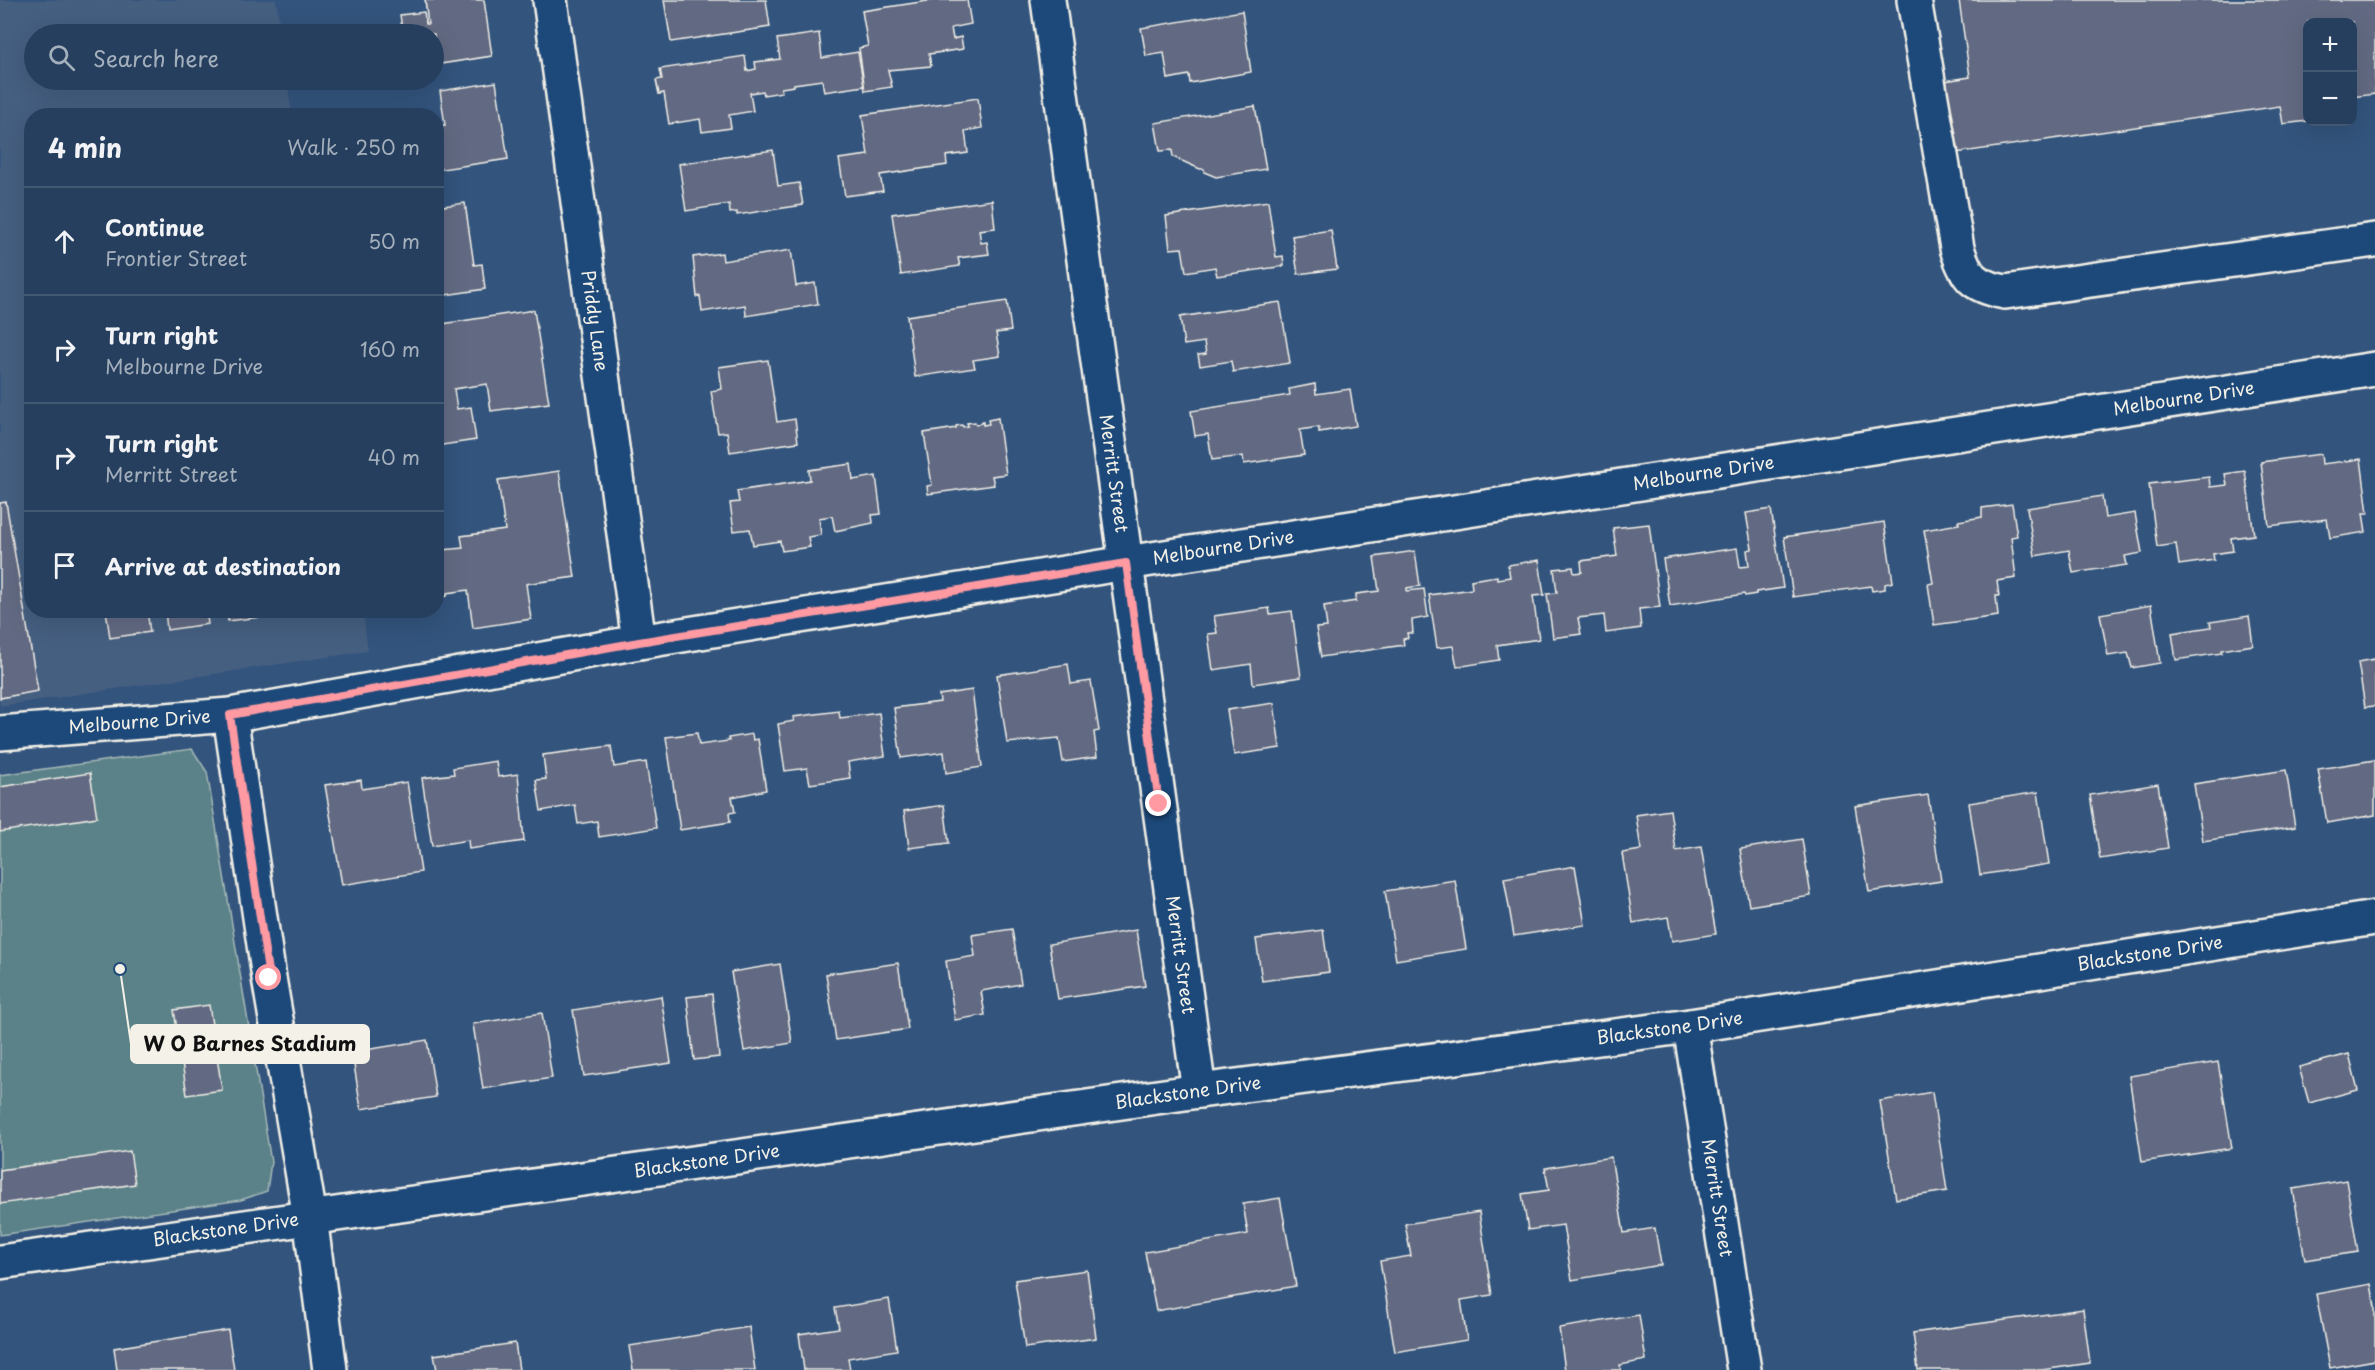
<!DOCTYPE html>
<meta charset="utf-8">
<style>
body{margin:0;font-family:"Playpen Sans",sans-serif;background:#2e4664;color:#f1f3f6}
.controls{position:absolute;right:18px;top:18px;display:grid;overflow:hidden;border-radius:12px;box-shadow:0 6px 24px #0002}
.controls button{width:54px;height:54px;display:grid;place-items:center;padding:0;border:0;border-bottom:2px solid #425873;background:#263f5e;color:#f1f3f6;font:30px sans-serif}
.stop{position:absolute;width:18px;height:18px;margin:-14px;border:4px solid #ff9aa2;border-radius:50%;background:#fff}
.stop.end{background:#ff9aa2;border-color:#fff;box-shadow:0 2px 6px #0008}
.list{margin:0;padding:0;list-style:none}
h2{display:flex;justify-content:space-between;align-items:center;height:78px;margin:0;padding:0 24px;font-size:26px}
h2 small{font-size:20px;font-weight:400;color:#a4afbc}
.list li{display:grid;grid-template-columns:39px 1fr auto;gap:18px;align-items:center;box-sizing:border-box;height:108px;padding:0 24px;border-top:2px solid #425873}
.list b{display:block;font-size:22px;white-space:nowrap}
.list p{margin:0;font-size:20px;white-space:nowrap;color:#a4afbc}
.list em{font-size:20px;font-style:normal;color:#a4afbc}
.icon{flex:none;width:33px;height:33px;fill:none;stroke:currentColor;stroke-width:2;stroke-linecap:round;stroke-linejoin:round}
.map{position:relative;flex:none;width:2375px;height:1370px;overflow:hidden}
.search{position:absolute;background:#263f5e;box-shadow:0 6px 24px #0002;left:24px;top:24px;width:420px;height:66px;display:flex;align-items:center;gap:15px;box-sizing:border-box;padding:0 21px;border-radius:33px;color:#a4afbc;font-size:22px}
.panel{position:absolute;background:#263f5e;box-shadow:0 6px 24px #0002;left:24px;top:108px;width:420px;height:510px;border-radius:24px}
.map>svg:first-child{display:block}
</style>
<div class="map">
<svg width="2375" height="1370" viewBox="0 0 2375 1370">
<rect width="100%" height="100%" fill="#33547d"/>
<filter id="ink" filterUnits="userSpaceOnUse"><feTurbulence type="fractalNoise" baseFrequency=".0167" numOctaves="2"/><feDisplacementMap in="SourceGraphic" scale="12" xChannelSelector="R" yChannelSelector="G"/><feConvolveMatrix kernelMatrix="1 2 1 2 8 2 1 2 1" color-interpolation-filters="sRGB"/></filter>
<g filter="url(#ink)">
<path fill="#455e81" d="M0,0H276L281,34H34V80H287L292,115L32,116V610L363,611L368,651L0,706Z"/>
<path fill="#5a8288" stroke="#a7bab8" stroke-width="1.5" d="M192,749L207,772L271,1162L267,1191L241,1200L0,1235V775Z"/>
<g fill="#626b83" stroke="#f4f1e8" stroke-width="1.5">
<path d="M425,0H484L492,56L434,65V34H368V33L402,28L400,15L424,12L426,24H428Z"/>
<path d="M664,0H766L770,27L671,42Z"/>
<path d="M934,0H967L971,24L951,28L953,39L961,37L963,49L929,54L931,66L888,70L892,87L865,91L859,48L868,46L862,11Z"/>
<path d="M1959,0H2375V94L2352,97V22H2308V121L2283,124L2280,106L1949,154L1938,82L1970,77Z"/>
<path d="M1242,11L1251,72L1190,83L1189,75L1168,79L1164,53L1146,56L1141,28Z"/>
<path d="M819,33L822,58L858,52L864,86L824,92L822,80L794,84V86L781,88L782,92L764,95L763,91L750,93L753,111L729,115L731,128L702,132L700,119L669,124L664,93L659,94L656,80L662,79L660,69L745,56L747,71L756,69L755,62L780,59L777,39Z"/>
<path d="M496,82L508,159L436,170V126L445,125L440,91Z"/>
<path d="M978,98L982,128L965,131L968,153L946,156L947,165L880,175L883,191L845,196L839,159L868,155L862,115Z"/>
<path d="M1255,106L1266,169L1216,177L1204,172V169H1200L1173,157L1172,150L1160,151L1155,123Z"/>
<path d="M773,150L778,186L799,183L803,205L737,215V212L730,213L729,204L686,211L679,164Z"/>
<path d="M992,200L995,228L979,230L981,243L987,242L989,254L958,258L960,266L901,275L892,214Z"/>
<path d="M1268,201L1276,257L1283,256L1284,266L1217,276L1215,267L1186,272L1182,248L1170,249L1166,216Z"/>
<path d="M465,203L474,265L482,264L485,289L439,296L436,280V207Z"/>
<path d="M1331,230L1337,269L1298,274L1292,236Z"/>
<path d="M791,250L796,286L815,283L818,304L746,316L745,305L702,312L700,296L697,297L693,257L722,253L723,261Z"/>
<path d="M1007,301L1011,331L996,333L1000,356L973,360L975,368L915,377L907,316Z"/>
<path d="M1280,302L1290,363L1233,372L1231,361L1200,366L1198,355L1206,354L1204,342L1184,345L1180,317Z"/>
<path d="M534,310L549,403L491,411L487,384L454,389L457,409L471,407L476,440L436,446V325Z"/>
<path d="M768,360L777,422L795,419L798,442L730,452L727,432L718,433L711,391L722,389L719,367Z"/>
<path d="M1315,384L1316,394L1350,389L1356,426L1319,432V427L1300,430L1304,455L1244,464L1243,456L1212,460L1208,434L1195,436L1191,411L1290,395L1289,389Z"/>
<path d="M998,418L1006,474L992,476L994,485L928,494L927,486L932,485L924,433L956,428V426L962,425L963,427L968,426L967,423L975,422L976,425L983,422V425L989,424L988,420Z"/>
<path d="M2321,454L2322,464L2361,459L2368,513H2363L2366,532L2330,538L2327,519L2269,526L2261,462Z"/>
<path d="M851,464L853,480L876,476L881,514L872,515L873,523L835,531L832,516L819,518L821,535L808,537L810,547L782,551L780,541L753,545L750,529L734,531L730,503L739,502L737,491L810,480L809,470Z"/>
<path d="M559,471L575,577L526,584L531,619L473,628L468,590L447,593V596L436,598V512L442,550L463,548L461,536L505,530L498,480Z"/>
<path d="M2245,471L2254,535L2231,538L2233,551L2213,554L2214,560L2179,565L2176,544L2157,547L2149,484L2209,477L2210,487L2227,485L2225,474Z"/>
<path d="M2102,496L2105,518L2135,513L2142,553L2125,556L2127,565L2073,573L2069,550L2035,556L2027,508Z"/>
<path d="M6,502L38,691L0,698V503Z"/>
<path d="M2012,504L2017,536L2011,537L2016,578L1997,581L1999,596H1996L1998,616L1934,625L1928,584L1933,583L1924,530L1959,524L1958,521L1982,517V508Z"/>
<path d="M1771,509L1783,588L1756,592V594L1745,596L1744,594L1670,606L1663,559L1737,548L1740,567L1749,566L1747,550L1752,549L1746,513Z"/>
<path d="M1884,522L1893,582L1885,584V589L1872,591L1871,586L1793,597L1784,537Z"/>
<path d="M1649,524L1660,607L1639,609L1641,628L1606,633L1604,615L1578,618L1581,634L1553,638L1547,594L1557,593L1554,569L1573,567L1574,573L1582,572L1581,561L1617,556L1613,528Z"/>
<path d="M1415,551L1420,586L1407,588V591L1424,589L1428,617L1412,620L1413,633H1407L1408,638L1403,639L1404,645L1321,657L1316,628L1327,627L1324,606L1356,601V594L1379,591L1374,557Z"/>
<path d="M1539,560L1544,595L1533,596L1539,639L1497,645L1499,660L1457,667L1453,646L1437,648L1429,595L1472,589L1471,580L1497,576V579L1510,577L1508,565Z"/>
<path d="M2151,605L2160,663L2132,668L2128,653L2108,656L2100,614Z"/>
<path d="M1269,608L1270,614L1292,611L1301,677L1253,684L1251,664L1213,670L1208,634L1217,633L1214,616Z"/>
<path d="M106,610H147L150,632L110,638Z"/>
<path d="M165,610H206L208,624L167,630Z"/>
<path d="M227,610H269V616L228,621Z"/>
<path d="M2249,616L2253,645L2221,650L2222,653L2176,660L2172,633L2211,627L2210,622Z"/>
<path d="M2375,659V706L2365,707L2358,662Z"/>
<path d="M1068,664L1071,684L1091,681L1099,731L1094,732L1097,757L1063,762L1059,738L1007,743L997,675Z"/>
<path d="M972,690L982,767L946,773L944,752L901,758L894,708L940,702L939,695Z"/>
<path d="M1274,703L1280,748L1234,755L1227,710Z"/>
<path d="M839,711L840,718L879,713L885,756L848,762L850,778L810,784L807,768L785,771L778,724L794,721L793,717Z"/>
<path d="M697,733L699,745L729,741L728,738L752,734L753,740L758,739L766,790L732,797L735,812L729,813L730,822L680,830L666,737Z"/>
<path d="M611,746L614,767L646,762L656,828L599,837L597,821L578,824L575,805L541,811L536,780L546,779L543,755Z"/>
<path d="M2375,760V815L2327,823L2318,769Z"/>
<path d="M496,761L498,777L518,774L524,841L469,849L468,840L432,846L422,778L454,774L453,768Z"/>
<path d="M2286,770L2295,827L2203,841L2194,784Z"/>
<path d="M90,773L97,817L0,832V787Z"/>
<path d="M361,780L362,789L407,782L421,872L342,885L325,785Z"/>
<path d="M2158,784L2168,848L2100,859L2090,795Z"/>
<path d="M2038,792L2049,864L1980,875L1969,803Z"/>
<path d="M1928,795L1941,881L1869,892L1855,806Z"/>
<path d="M944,805L949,843L909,848L904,811Z"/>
<path d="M1670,810L1676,851L1701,847L1716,934L1672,941L1668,917L1633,923L1622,853L1641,850L1636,815Z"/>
<path d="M1802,839L1811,896L1749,906L1740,849Z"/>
<path d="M1575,866L1585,925L1514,936L1504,878Z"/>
<path d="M1455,880L1466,949L1396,960L1385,891Z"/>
<path d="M1012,929L1021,984L981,991L985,1015L955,1020L946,961L975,956L972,935Z"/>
<path d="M1136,930L1145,986L1058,999L1049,944Z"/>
<path d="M1323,930L1329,972L1262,981L1256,939Z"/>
<path d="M898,963L908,1029L836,1040L826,974Z"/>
<path d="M780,964L792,1043L744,1051L731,972Z"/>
<path d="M712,994L719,1057L694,1060L687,997Z"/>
<path d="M661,996L671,1063L584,1076L573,1010Z"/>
<path d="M209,1005L222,1090L187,1095L174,1010Z"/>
<path d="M542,1013L552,1078L483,1089L473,1024Z"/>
<path d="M427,1040L436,1097L361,1109L352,1052Z"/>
<path d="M2349,1054L2358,1090L2309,1103L2299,1067Z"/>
<path d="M2218,1062L2232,1148L2142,1162L2129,1076Z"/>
<path d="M1932,1092L1947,1191L1896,1199L1880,1101Z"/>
<path d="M130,1151L135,1184L0,1204V1170Z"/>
<path d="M1611,1157L1624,1233L1655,1228L1661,1265L1572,1280L1563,1225L1528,1230L1522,1194L1549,1190L1545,1168Z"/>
<path d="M2346,1180L2358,1252L2305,1260L2293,1189Z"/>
<path d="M1280,1198L1296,1286L1156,1311L1145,1252L1248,1234L1243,1204Z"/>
<path d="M1479,1212L1492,1295L1461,1300L1467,1340L1395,1352L1380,1261L1411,1256L1405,1224Z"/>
<path d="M1087,1270L1096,1338L1025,1348L1015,1280Z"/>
<path d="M2371,1284L2375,1307V1360L2330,1368L2316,1294Z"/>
<path d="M889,1299L897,1350L848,1358L850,1370H804L799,1334L839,1328L835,1308Z"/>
<path d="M2083,1309L2090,1363L2042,1370H1918L1913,1333Z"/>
<path d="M1639,1315L1646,1360L1620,1365L1621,1370H1565L1559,1328Z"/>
<path d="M749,1327L755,1370H633L629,1346Z"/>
<path d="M228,1330L234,1370H117L114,1348Z"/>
<path d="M515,1343L519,1370H437L434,1355Z"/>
</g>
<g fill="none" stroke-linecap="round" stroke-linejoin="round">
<g stroke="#f4f1e8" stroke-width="38">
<g id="minor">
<path id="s1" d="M550,0L639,642"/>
<path id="s2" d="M1048,0L1199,1091"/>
<path d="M1914,0L1957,248C1966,278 1974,286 2005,292L2375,240"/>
<path d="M230,715L269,978L310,1217L330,1370"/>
<path id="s3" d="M0,733L230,715L639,642L1126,563L2375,369"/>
<path id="s4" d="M1690,1026L1744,1370"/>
<path id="s5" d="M0,1262L1199,1091L1690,1026L2375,918"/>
</g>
</g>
<use href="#minor" stroke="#1f4a7a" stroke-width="33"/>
</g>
</g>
<g fill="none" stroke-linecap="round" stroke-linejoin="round" filter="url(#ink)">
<path stroke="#ff9aa2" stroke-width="8" d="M269,978L230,715L639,642L1126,563L1159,804"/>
</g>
<g text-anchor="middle" stroke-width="5" stroke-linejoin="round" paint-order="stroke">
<g font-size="18" fill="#f4f1e8" stroke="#1f4a7a">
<text dy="6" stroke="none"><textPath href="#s1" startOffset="324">Priddy Lane</textPath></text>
<text dy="6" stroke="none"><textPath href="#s3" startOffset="2210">Melbourne Drive</textPath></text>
<text dy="6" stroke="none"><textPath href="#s2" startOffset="478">Merritt Street</textPath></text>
<text dy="6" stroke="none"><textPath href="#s3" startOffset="1724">Melbourne Drive</textPath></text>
<text dy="6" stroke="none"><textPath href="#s3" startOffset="1238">Melbourne Drive</textPath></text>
<text dy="6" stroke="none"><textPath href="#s3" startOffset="140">Melbourne Drive</textPath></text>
<text dy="6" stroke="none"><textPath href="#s5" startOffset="2172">Blackstone Drive</textPath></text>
<text dy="6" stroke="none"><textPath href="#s2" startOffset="964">Merritt Street</textPath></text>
<text dy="6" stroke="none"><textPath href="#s5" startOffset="1686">Blackstone Drive</textPath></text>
<text dy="6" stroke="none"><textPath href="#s5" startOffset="1200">Blackstone Drive</textPath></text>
<text dy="6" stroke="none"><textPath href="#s5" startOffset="714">Blackstone Drive</textPath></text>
<text dy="6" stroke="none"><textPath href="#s4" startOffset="174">Merritt Street</textPath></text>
<text dy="6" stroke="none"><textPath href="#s5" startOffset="228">Blackstone Drive</textPath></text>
</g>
</g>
<path fill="none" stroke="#f4f1e8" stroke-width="2" d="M120 969L131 1044"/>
<circle fill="#f4f1e8" stroke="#1f4a7a" stroke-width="2" cx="120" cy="969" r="6"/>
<rect fill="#f4f1e8" stroke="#f4f1e8" stroke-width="2" x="131" y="1025" width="238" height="38" rx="6"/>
<g font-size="20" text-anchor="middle" font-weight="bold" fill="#111">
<text x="250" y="1051">W O Barnes Stadium</text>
</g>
</svg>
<div class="controls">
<button>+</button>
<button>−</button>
</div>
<div class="stop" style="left:269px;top:978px"></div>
<div class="stop end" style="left:1159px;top:804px"></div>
<div class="search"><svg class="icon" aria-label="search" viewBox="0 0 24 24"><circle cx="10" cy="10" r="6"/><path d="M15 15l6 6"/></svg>Search here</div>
<section class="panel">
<h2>4 min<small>Walk · 250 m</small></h2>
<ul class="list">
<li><svg class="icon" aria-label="ahead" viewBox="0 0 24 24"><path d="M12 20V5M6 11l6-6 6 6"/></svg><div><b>Continue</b><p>Frontier Street</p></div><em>50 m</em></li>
<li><svg class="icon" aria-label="right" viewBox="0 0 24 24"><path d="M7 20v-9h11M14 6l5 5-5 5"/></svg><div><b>Turn right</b><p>Melbourne Drive</p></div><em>160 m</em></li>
<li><svg class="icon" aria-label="right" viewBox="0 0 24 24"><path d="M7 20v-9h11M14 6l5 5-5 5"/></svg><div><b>Turn right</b><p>Merritt Street</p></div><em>40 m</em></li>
<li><svg class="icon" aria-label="arrive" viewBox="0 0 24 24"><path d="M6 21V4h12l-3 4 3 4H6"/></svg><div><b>Arrive at destination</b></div></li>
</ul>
</section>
</div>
